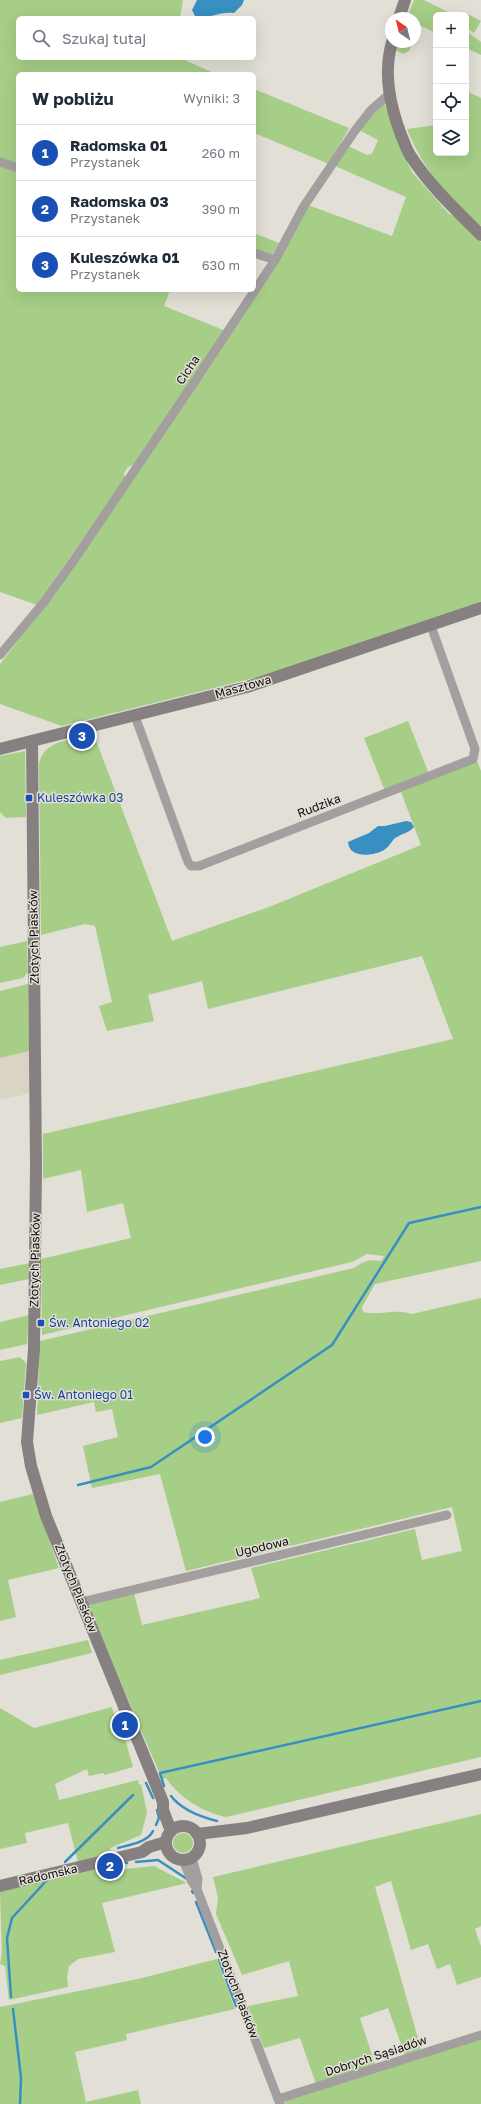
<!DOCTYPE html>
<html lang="pl">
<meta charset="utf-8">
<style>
body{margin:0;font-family:"Golos Text",sans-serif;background:#f2f2f3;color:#1f2937}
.controls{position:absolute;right:12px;top:12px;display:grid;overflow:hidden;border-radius:6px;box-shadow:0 4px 16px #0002}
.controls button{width:36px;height:36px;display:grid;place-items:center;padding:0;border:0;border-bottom:1px solid #e0e1e3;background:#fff;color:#1f2937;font:20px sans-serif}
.compass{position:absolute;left:385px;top:12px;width:36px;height:36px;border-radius:50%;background:#fff;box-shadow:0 4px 16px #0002;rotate:325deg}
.you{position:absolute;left:205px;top:1437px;width:14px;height:14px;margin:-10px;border:3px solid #fff;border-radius:50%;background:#1a73e8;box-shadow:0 0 0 6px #1a73e833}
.badge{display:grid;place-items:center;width:26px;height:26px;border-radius:50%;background:#db2777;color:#fff;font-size:13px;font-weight:700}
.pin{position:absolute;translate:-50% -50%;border:2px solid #fff;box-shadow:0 1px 4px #0006}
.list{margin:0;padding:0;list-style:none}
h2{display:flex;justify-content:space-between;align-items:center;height:52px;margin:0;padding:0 16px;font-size:17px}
h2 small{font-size:13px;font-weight:400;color:#747a83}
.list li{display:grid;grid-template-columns:26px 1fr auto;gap:12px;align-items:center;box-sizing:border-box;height:56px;padding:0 16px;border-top:1px solid #e0e1e3}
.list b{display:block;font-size:15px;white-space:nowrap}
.list p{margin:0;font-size:13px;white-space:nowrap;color:#747a83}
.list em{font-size:13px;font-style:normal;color:#747a83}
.icon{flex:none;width:22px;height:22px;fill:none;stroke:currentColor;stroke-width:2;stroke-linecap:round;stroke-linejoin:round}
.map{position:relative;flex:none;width:481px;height:2104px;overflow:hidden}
.search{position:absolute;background:#fff;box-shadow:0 4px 16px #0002;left:16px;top:16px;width:240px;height:44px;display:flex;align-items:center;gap:10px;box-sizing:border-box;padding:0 14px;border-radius:6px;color:#747a83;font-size:15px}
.panel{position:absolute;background:#fff;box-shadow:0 4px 16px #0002;left:16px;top:72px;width:240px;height:220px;border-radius:6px}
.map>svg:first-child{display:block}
</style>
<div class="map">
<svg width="481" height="2104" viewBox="0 0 481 2104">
<rect width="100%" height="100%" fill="#e2dfd6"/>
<path fill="#dad4c4" d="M29,1051L31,1093L0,1100V1058Z"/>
<g fill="#a6ce87">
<path d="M0,0H183L180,18H18V58H180L216,74H18V166L0,160Z"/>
<path d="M414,0H424L454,15H436V33L415,23V18H407Z"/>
<path d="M462,11L481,21L474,33C467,29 466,23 466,15H462Z"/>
<path d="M466,31L481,42V55L466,48Z"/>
<path d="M396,42H409L411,46L409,51L403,54L395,50Z"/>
<path d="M254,89L349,128L329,164L254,133Z"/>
<path d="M466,91L481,98V226C449,201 422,167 407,129L436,125V153H466Z"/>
<path d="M384,102L402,151L412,172L449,214L456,217L481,242V602L286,670L62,726L0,704V664L47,603L308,205L392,236L406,197L335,166L348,146L367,155L372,154L378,140L359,130Z"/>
<path d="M0,166L18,173V290H170L164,306L226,331L133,465L128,467L124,473L125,478L37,605L0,592Z"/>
<path d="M254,233L279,243L271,256L254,250Z"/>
<path d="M408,721L429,774L385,791L364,738Z"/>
<path d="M94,735L172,941L269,907L421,845L401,792L477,761L481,771V1261L375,1284L362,1307L363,1312C379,1316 396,1308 412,1314L481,1298V1757L226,1817C202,1812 180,1798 166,1778L162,1779L89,1609L91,1604L134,1593L142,1625L260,1598L251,1568L415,1529L422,1560L462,1551L452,1507L186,1571L160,1474L92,1488L83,1446L118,1437L112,1409L96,1412L94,1402L37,1415L40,1341L354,1268C363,1261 370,1259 381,1261L384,1256L367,1254L352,1262L42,1335L41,1259L131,1238L123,1203L87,1212L81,1170L43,1179V1134L453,1039L422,956L208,1009L202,981L148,995L154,1021L107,1031L99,1006L112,1002L95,926L85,924L41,935L39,764C44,739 72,740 94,735Z"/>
<path d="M25,751L26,817L6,818L0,812V756Z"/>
<path d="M27,941L28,972L23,978L0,983V947Z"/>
<path d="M28,984L29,1051L0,1058V991Z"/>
<path d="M30,1263L29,1279L0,1285V1269Z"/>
<path d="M29,1315L27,1344L0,1350V1322Z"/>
<path d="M20,1357L26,1363L22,1418L0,1423V1361Z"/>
<path d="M33,1494L59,1568L8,1580L16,1617L0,1621V1502Z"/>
<path d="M88,1640L92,1653L0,1675V1660Z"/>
<path d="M112,1707L120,1736L124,1735L133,1767L105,1775L103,1773L89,1776L87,1769L55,1784L59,1800L138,1780L139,1785L141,1784L147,1813L141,1835L110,1848L111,1855L78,1862L68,1823L25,1833L27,1843L0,1849V1708L34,1728Z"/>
<path d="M481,1814V1926L475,1929L481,1946V1977L457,1985L450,1964L437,1969L428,1944L411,1950L391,1881L375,1887L421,2049L405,2055L388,2008L360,2018L375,2064L316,2084L300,2038L264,2048L248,2006L298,1996L289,1961L242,1975L216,1914L218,1898L213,1877Z"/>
<circle cx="183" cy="1843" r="10"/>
<path d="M114,1864L116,1870L154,1866L187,1883L102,1903L115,1952L78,1959L69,1966L67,1977L68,1987L9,2000L5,1966L0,1964L2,1952L0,1892Z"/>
<path d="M217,1959L235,2009L126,2034L127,2040L75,2052L86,2102L138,2090L141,2104H0V2007L138,1979Z"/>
<path d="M481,2039V2104H285V2101Z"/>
</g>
<g fill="#3790c1">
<path d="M197,0H244L242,5L234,13C222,11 209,18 196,18L192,10Z"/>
<path d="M406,821L411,822L414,827C409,833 401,834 395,838C391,842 389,847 384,850C374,856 349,859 348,842L369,833L378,826H385Z"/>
</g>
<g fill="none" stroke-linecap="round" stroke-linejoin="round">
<g stroke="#3790c1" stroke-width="2.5">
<path d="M78,1485L151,1467L332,1345L409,1223L481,1207"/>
<path d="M146,1783L153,1798"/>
<path d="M164,1786L160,1773L481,1701"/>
<path d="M171,1796C181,1809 201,1817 217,1821"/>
<path d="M156,1825L159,1818L157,1810"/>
<path d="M118,1848C129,1845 148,1842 153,1831"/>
<path d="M65,1862L133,1795"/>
<path d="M136,1862L158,1860L187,1879"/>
<path d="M120,1863H127"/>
<path d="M192,1891L193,1893"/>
<path d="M196,1902L216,1952"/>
<path d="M219,1960L236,2006"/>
<path d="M11,1997L7,1938L12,1918L47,1880"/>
<path d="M13,2009L21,2078L20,2104"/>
</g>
<g stroke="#a49f9f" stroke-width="9">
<path d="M0,162L18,168"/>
<path d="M254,253L275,260"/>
<path d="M0,655L44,602L74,560L191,387L275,260L304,206L354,132L371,110L389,94"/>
<path d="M135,716L188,862L191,866H199L473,759L475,749L431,626"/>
<path d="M82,1602L447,1515"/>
<path d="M192,1858L198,1879L197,1889"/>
<path d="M183,1860L192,1882L197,1889L280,2104"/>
<path d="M278,2099L481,2035"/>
</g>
<g stroke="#878080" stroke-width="12">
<path d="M399,18L405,0"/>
<path d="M392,42C383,74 390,105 401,135C404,141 406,149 410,155C429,185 456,210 481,235"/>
<path d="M32,741L36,1165L34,1349L27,1442L31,1466L46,1516L163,1802V1810L171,1831"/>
<path d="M0,749L247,687L481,608"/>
<circle cx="183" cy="1843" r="17"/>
<path d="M197,1834L247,1828L481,1774"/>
<path d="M0,1886L142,1852L149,1847L166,1842"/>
</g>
</g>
<g fill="#1a4fb4" stroke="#e2dfd6" stroke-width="1.5">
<rect x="25" y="794" width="8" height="8" rx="2"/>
<rect x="37" y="1319" width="8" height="8" rx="2"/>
<rect x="22" y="1391" width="8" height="8" rx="2"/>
</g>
<g text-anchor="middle" stroke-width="3" stroke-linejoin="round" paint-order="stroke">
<g font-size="12" fill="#0d0c09" stroke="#e2dfd6">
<text transform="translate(188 370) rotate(-57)" y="4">Cicha</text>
<text transform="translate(243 687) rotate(-16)" y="4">Masztowa</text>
<text transform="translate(319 806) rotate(-21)" y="4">Rudzika</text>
<text transform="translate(34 937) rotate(-91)" y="4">Złotych Piasków</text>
<text transform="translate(35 1260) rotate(-89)" y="4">Złotych Piasków</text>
<text transform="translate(262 1547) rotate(-13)" y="4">Ugodowa</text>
<text transform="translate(76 1588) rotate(68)" y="4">Złotych Piasków</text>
<text transform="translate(48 1875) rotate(-13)" y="4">Radomska</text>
<text transform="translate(238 1994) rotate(69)" y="4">Złotych Piasków</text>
<text transform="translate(376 2056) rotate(-18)" y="4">Dobrych Sąsiadów</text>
</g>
<g font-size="12" fill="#164399" stroke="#e2dfd6" text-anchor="start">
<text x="37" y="802">Kuleszówka 03</text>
<text x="49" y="1327">Św. Antoniego 02</text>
<text x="34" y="1399">Św. Antoniego 01</text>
</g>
</g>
</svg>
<div class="controls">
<button>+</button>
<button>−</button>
<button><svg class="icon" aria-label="locate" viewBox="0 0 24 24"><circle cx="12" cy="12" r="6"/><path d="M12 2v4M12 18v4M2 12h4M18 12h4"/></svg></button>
<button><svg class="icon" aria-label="layers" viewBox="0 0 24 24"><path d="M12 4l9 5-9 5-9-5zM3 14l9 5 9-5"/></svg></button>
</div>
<svg class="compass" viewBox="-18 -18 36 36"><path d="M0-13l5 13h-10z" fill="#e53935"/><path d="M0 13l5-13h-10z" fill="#747a83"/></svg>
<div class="you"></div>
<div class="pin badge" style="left:125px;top:1725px;background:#1a4fb4">1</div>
<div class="pin badge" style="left:110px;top:1866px;background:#1a4fb4">2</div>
<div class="pin badge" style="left:82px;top:736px;background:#1a4fb4">3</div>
<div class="search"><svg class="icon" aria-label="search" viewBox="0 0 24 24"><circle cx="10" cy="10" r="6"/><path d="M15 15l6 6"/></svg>Szukaj tutaj</div>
<section class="panel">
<h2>W pobliżu<small>Wyniki: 3</small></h2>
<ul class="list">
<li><span class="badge" style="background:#1a4fb4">1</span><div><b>Radomska 01</b><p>Przystanek</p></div><em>260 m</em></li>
<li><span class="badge" style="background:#1a4fb4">2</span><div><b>Radomska 03</b><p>Przystanek</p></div><em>390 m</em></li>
<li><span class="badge" style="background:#1a4fb4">3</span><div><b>Kuleszówka 01</b><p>Przystanek</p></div><em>630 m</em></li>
</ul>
</section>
</div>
